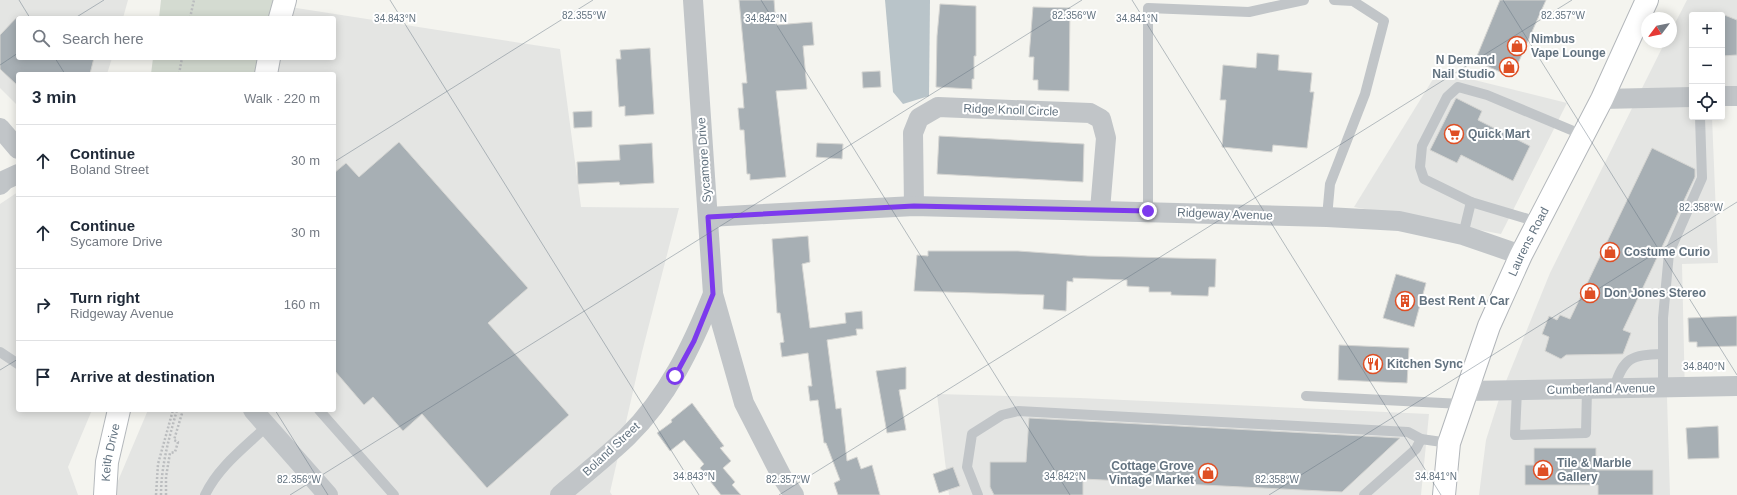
<!DOCTYPE html>
<meta charset="utf-8">
<style>
body{margin:0;font-family:Arial,sans-serif;background:#f6f6f7;color:#1f2937}
.controls{position:absolute;right:12px;top:12px;display:grid;overflow:hidden;border-radius:4px;box-shadow:0 2px 10px #0003}
.controls button{width:36px;height:36px;display:grid;place-items:center;padding:0;border:0;border-bottom:1px solid #e0e1e3;background:#fff;color:#1f2937;font:20px sans-serif}
.compass{position:absolute;left:1641px;top:12px;width:36px;height:36px;border-radius:50%;background:#fff;box-shadow:0 2px 10px #0003;rotate:238deg}
.stop{position:absolute;width:12px;height:12px;margin:-9px;border:3px solid #7c3aed;border-radius:50%;background:#fff}
.stop.end{background:#7c3aed;border-color:#fff;box-shadow:0 1px 4px #0008}
.list{margin:0;padding:0;list-style:none}
h2{display:flex;justify-content:space-between;align-items:center;height:52px;margin:0;padding:0 16px;font-size:17px}
h2 small{font-size:13px;font-weight:400;color:#747a83}
.list li{display:grid;grid-template-columns:26px 1fr auto;gap:12px;align-items:center;box-sizing:border-box;height:72px;padding:0 16px;border-top:1px solid #e0e1e3}
.list b{display:block;font-size:15px;white-space:nowrap}
.list p{margin:0;font-size:13px;white-space:nowrap;color:#747a83}
.list em{font-size:13px;font-style:normal;color:#747a83}
.icon{flex:none;width:22px;height:22px;fill:none;stroke:currentColor;stroke-width:2;stroke-linecap:round;stroke-linejoin:round}
.map{position:relative;flex:none;width:1737px;height:495px;overflow:hidden}
.search{position:absolute;background:#fff;box-shadow:0 2px 10px #0003;left:16px;top:16px;width:320px;height:44px;display:flex;align-items:center;gap:10px;box-sizing:border-box;padding:0 14px;border-radius:4px;color:#747a83;font-size:15px}
.panel{position:absolute;background:#fff;box-shadow:0 2px 10px #0003;left:16px;top:72px;width:320px;height:340px;border-radius:4px}
.map>svg:first-child{display:block}
</style>
<div class="map">
<svg width="1737" height="495" viewBox="0 0 1737 495">
<rect width="100%" height="100%" fill="#f4f4ef"/>
<g fill="#e4e5e3">
<path d="M0,0H128L123,18H18V58H112L107,74H18V106L0,88Z"/>
<path d="M1687,0H1737V101L1722,102V15H1692V117H1712L1718,263L1682,264L1685,397H1667L1670,495H1479L1486,440L1500,396L1550,273L1665,42H1671V31Z"/>
<path d="M290,7L560,49L581,207L679,208L642,352L610,492L612,495H112L148,410H334V74H259L266,58H334V18H284Z"/>
<path d="M1438,71L1567,103L1501,234L1354,207Z"/>
<path d="M18,192V410H92L68,467L78,495H0V204Z"/>
<path d="M937,394L1080,398L1429,414L1421,495H949Z"/>
</g>
<g fill="#d4dbd1">
<path d="M161,0H291L284,18H159Z"/>
<path d="M153,58H266L259,74H151Z"/>
</g>
<path fill="#b9c4c9" d="M885,0H930L929,96L903,104L893,92Z"/>
<g fill="#a7afb4" stroke="#d5d5d2">
<path d="M739,0H774L776,25L812,22L814,45L803,46L807,89L776,91L786,177L750,180V174H747L744,130H740L738,108H744L742,83H747Z"/>
<path d="M1500,0H1546L1512,77L1475,61Z"/>
<path d="M940,4L976,6V56H974V79H972V89L936,87L937,36Z"/>
<path d="M1033,7L1070,8L1069,91L1038,90V80H1033L1034,57H1029Z"/>
<path d="M1722,14L1737,20V55L1722,56Z"/>
<path d="M18,16V58H94L90,74H18V86L0,69V35Z"/>
<path d="M650,48L654,114L625,116V106L619,107L616,59H621L620,50Z"/>
<path d="M1257,53L1279,55L1278,70L1312,73L1310,92H1314L1307,148L1273,145L1272,152L1222,147L1226,100H1220L1223,65L1256,68Z"/>
<path d="M880,71L881,87L863,88L862,72Z"/>
<path d="M1456,98L1482,111L1478,120L1530,146L1513,181L1461,155L1457,163L1430,150Z"/>
<path d="M592,111V127L574,128L573,112Z"/>
<path d="M939,136L1084,144L1083,182L937,174Z"/>
<path d="M399,142L528,288L488,323L569,415L487,488L422,414L403,431L373,397L364,405L334,370V173L346,163L359,177Z"/>
<path d="M652,143L654,183L620,185L619,182L578,184L577,162L620,160L619,145Z"/>
<path d="M817,143L843,144L842,159L816,157Z"/>
<path d="M1652,148L1695,169V177L1623,330L1631,333L1623,354L1566,355L1561,359L1545,351L1549,337L1542,334L1549,316L1557,320L1560,315L1570,319Z"/>
<path d="M808,236L810,262L802,264L810,328L846,323L845,313L862,311L863,329H856L857,335L827,340L836,409L841,408L847,461L857,457L861,469L872,465L880,495H838L834,483L840,480L826,443H824L818,400L810,401L808,386H812L808,353L782,357L780,343L784,342L780,313H777L772,239Z"/>
<path d="M928,251H1018L1088,256L1216,259L1215,287H1209L1208,296L1171,295V292H1149V287L1127,286V280L1073,278V282L1067,281L1066,311L1043,309L1044,295L914,291L917,255L928,256Z"/>
<path d="M1396,274L1426,283L1414,327L1383,318Z"/>
<path d="M1737,316V346L1697,347V342H1689L1688,318Z"/>
<path d="M1339,345L1409,348L1407,383L1338,380Z"/>
<path d="M906,367V389L899,390L906,430L887,433L876,371Z"/>
<path d="M692,403L724,446L720,448L731,461L723,468L735,482L732,485L741,495H721L700,468L704,464L684,440L670,451L657,433L672,422L671,420Z"/>
<path d="M1029,418L1400,438L1342,492L1083,479V495H994L990,487V462H1026Z"/>
<path d="M1718,426L1719,458L1688,459L1686,428Z"/>
<path d="M1534,448H1596V470H1653V495H1598V485H1525V465H1534Z"/>
<path d="M953,467L960,486L939,493L933,474Z"/>
</g>
<g fill="none" stroke-linecap="round" stroke-linejoin="round">
<g stroke="#b4b8bc" stroke-width="24">
<g id="secondary">
<path d="M280,18L285,0"/>
<path d="M266,74L269,58"/>
<path id="s1" d="M105,495L107,462L119,410"/>
</g>
</g>
<g stroke="#b2b6ba" stroke-width="24">
<g id="primary">
<path id="s2" d="M1444,495L1449,443L1489,326L1521,255L1602,99L1647,0"/>
</g>
</g>
<g stroke="#bbbdbf" stroke-width="2.5" stroke-dasharray="2 2" stroke-linecap="butt">
<path d="M190,18L194,0"/>
<path d="M179,74L182,58"/>
<path d="M156,495L158,464L173,410"/>
<path d="M161,495C161,466 169,438 177,410"/>
<path d="M166,495V477L170,453L175,452L178,442L174,440L183,410"/>
</g>
<g stroke="#c1c5c8" stroke-width="10">
<path d="M1471,202L1538,222"/>
<path d="M1148,211V8L1249,12L1304,0"/>
<path d="M1327,217L1330,184L1365,94L1384,21L1353,1L1334,0"/>
<path d="M1463,235L1471,202L1424,179L1420,167L1422,146L1447,97L1458,87L1487,95L1583,135"/>
<path d="M0,352L18,364"/>
<path d="M1614,388C1624,357 1631,355 1663,354"/>
<path d="M1663,388V318L1669,253L1702,178L1700,117"/>
<path d="M1517,390L1515,435L1586,433L1587,389"/>
<path d="M1306,396L1462,404"/>
<path d="M319,410L394,495"/>
<path d="M205,495C218,467 245,447 267,426"/>
<path d="M978,495L967,467L972,434L1002,415L1018,411L1408,432L1421,439L1449,443"/>
<path d="M1364,495L1416,449L1421,439"/>
</g>
<g stroke="#c1c5c8" stroke-width="20">
<path d="M693,0L713,294L744,403L782,477L794,495"/>
<path d="M1722,96H1737"/>
<path d="M1602,99L1692,97"/>
<path d="M0,128L18,149"/>
<path d="M0,185L5,180L18,174"/>
<path d="M914,206L913,133L919,118L938,107L1090,113L1101,119L1106,138L1100,210"/>
<path d="M708,217L914,206L1327,217L1399,221L1463,235L1521,255"/>
<path d="M1466,391L1737,386"/>
<path d="M253,410L328,495"/>
<path d="M560,495C582,476 606,457 627,437C668,397 692,346 713,294"/>
</g>
<use href="#secondary" stroke="#fff" stroke-width="22"/>
<use href="#primary" stroke="#fff" stroke-width="22"/>
</g>
<g fill="none" stroke-linecap="round" stroke-linejoin="round">
<path stroke="#7c3aed" stroke-width="5" d="M675,376L694,341L713,294L708,217L914,206L1148,211"/>
</g>
<path fill="none" stroke="#637380" stroke-width="1" stroke-opacity="0.45" d="M19,0L30,18M390,0L699,495M761,0L1070,495M1132,0L1441,495M1503,0L1737,375M75,18L104,0M55,58L65,74M0,65L18,53M334,162L593,0M0,370L18,359M275,410L328,495M290,495L1082,0M779,495L1572,0M1269,495L1737,202"/>
<defs>
<g id="shop-ring" transform="scale(1)"><circle r="9.5" fill="#fff" stroke="#df4f24" stroke-width="1.5"/><path d="M-5-2.5h2.3a2.7 3.5 0 0 1 5.4 0H5L5.5 6h-11ZM-1.5-2.5h3a1.5 2.3 0 0 0-3 0Z" fill="#df4f24"/></g>
<g id="supermarket-ring" transform="scale(1)"><circle r="9.5" fill="#fff" stroke="#df4f24" stroke-width="1.5"/><path d="M-6-5.5h2.5l.6 2H6L4.5 2H-2.5L-4.4-4H-6ZM-1.5 3.2a1.3 1.3 0 1 0 .1 0ZM3 3.2a1.3 1.3 0 1 0 .1 0Z" fill="#df4f24"/></g>
<g id="building-ring" transform="scale(1)"><circle r="9.5" fill="#fff" stroke="#df4f24" stroke-width="1.5"/><path d="M-4-6H4V6H1V3H-1V6H-4ZM-2.5-4.3h1.7v1.8h-1.7ZM.8-4.3h1.7v1.8H.8ZM-2.5-1h1.7V.8h-1.7ZM.8-1h1.7V.8H.8Z" fill="#df4f24"/></g>
<g id="restaurant-ring" transform="scale(1)"><circle r="9.5" fill="#fff" stroke="#df4f24" stroke-width="1.5"/><path d="M-5-6h1v4h1v-4h1v4h1v-4h1v5L-1.5 .5V6h-2V.5L-5-1ZM5-6V6H3V1.5H1.5Q1.5-4 5-6Z" fill="#df4f24"/></g>
</defs>
<g fill-rule="evenodd">
<use href="#shop-ring" x="1517" y="46"/>
<use href="#shop-ring" x="1509" y="67"/>
<use href="#supermarket-ring" x="1454" y="134"/>
<use href="#shop-ring" x="1610" y="252"/>
<use href="#shop-ring" x="1590" y="293"/>
<use href="#building-ring" x="1405" y="301"/>
<use href="#restaurant-ring" x="1373" y="364"/>
<use href="#shop-ring" x="1543" y="470"/>
<use href="#shop-ring" x="1208" y="473"/>
</g>
<g text-anchor="middle" stroke-width="4" stroke-linejoin="round" paint-order="stroke">
<g font-size="12" font-weight="bold" fill="#637380" stroke="#fff" text-anchor="start">
<text x="1531" y="43">Nimbus<tspan x="1531" dy="14">Vape Lounge</tspan></text>
<text x="1495" y="64" text-anchor="end">N Demand<tspan x="1495" dy="14">Nail Studio</tspan></text>
<text x="1468" y="138">Quick Mart</text>
<text x="1624" y="256">Costume Curio</text>
<text x="1604" y="297">Don Jones Stereo</text>
<text x="1419" y="305">Best Rent A Car</text>
<text x="1387" y="368">Kitchen Sync</text>
<text x="1557" y="467">Tile &amp; Marble<tspan x="1557" dy="14">Gallery</tspan></text>
<text x="1194" y="470" text-anchor="end">Cottage Grove<tspan x="1194" dy="14">Vintage Market</tspan></text>
</g>
<g font-size="12" fill="#637380" stroke="#fff">
<text transform="translate(1011 110) rotate(2)" y="4">Ridge Knoll Circle</text>
<text transform="translate(704 160) rotate(-94)" y="4">Sycamore Drive</text>
<text transform="translate(1225 214) rotate(2)" y="4">Ridgeway Avenue</text>
<text dy="4" stroke="none"><textPath href="#s2" startOffset="269">Laurens Road</textPath></text>
<text transform="translate(1601 389) rotate(-1)" y="4">Cumberland Avenue</text>
<text transform="translate(611 449) rotate(-43)" y="4">Boland Street</text>
<text dy="4" stroke="none"><textPath href="#s1" startOffset="43">Keith Drive</textPath></text>
</g>
</g>
<g font-size="10" text-anchor="middle" fill="#637380" stroke="#fff" stroke-width="4" stroke-linejoin="round" paint-order="stroke">
<text x="1074" y="19">82.356°W</text>
<text x="584" y="19">82.355°W</text>
<text x="1563" y="19">82.357°W</text>
<text x="395" y="22">34.843°N</text>
<text x="766" y="22">34.842°N</text>
<text x="1137" y="22">34.841°N</text>
<text x="1701" y="211">82.358°W</text>
<text x="1704" y="370">34.840°N</text>
<text x="694" y="480">34.843°N</text>
<text x="1065" y="480">34.842°N</text>
<text x="1436" y="480">34.841°N</text>
<text x="299" y="483">82.356°W</text>
<text x="788" y="483">82.357°W</text>
<text x="1277" y="483">82.358°W</text>
</g>
</svg>
<div class="controls">
<button>+</button>
<button>−</button>
<button><svg class="icon" aria-label="locate" viewBox="0 0 24 24"><circle cx="12" cy="12" r="6"/><path d="M12 2v4M12 18v4M2 12h4M18 12h4"/></svg></button>
</div>
<svg class="compass" viewBox="-18 -18 36 36"><path d="M0-13l5 13h-10z" fill="#e53935"/><path d="M0 13l5-13h-10z" fill="#747a83"/></svg>
<div class="stop" style="left:675px;top:376px"></div>
<div class="stop end" style="left:1148px;top:211px"></div>
<div class="search"><svg class="icon" aria-label="search" viewBox="0 0 24 24"><circle cx="10" cy="10" r="6"/><path d="M15 15l6 6"/></svg>Search here</div>
<section class="panel">
<h2>3 min<small>Walk · 220 m</small></h2>
<ul class="list">
<li><svg class="icon" aria-label="ahead" viewBox="0 0 24 24"><path d="M12 20V5M6 11l6-6 6 6"/></svg><div><b>Continue</b><p>Boland Street</p></div><em>30 m</em></li>
<li><svg class="icon" aria-label="ahead" viewBox="0 0 24 24"><path d="M12 20V5M6 11l6-6 6 6"/></svg><div><b>Continue</b><p>Sycamore Drive</p></div><em>30 m</em></li>
<li><svg class="icon" aria-label="right" viewBox="0 0 24 24"><path d="M7 20v-9h11M14 6l5 5-5 5"/></svg><div><b>Turn right</b><p>Ridgeway Avenue</p></div><em>160 m</em></li>
<li><svg class="icon" aria-label="arrive" viewBox="0 0 24 24"><path d="M6 21V4h12l-3 4 3 4H6"/></svg><div><b>Arrive at destination</b></div></li>
</ul>
</section>
</div>
